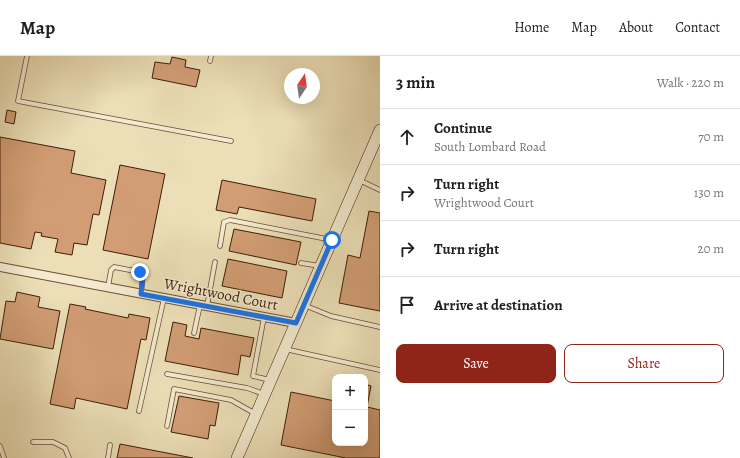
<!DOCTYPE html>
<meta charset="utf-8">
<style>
body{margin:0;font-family:Alegreya,serif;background:#f6f6f6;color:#202124}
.controls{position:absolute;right:12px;bottom:12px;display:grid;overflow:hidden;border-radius:8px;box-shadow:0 4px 16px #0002}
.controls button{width:36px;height:36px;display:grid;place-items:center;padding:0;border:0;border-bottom:1px solid #e0e0e0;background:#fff;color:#202124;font:20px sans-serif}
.compass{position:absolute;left:284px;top:12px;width:36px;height:36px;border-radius:50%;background:#fff;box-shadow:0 4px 16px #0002;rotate:13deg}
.stop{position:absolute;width:12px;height:12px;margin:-9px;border:3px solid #1a73e8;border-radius:50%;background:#fff}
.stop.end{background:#1a73e8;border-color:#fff;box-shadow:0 1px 4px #0008}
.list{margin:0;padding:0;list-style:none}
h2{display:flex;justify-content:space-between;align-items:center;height:52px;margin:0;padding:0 16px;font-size:17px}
h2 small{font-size:13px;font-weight:400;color:#757577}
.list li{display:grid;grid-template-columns:26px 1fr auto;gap:12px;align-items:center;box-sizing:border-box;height:56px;padding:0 16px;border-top:1px solid #e0e0e0}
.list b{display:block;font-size:15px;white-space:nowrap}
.list p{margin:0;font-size:13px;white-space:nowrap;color:#757577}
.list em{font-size:13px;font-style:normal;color:#757577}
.actions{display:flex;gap:8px;padding:12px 16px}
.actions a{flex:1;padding:9px 0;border:1px solid #8f2418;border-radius:8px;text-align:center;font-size:14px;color:#8f2418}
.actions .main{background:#8f2418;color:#fff}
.icon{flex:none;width:22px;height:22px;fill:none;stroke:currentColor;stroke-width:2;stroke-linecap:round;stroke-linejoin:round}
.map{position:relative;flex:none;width:380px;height:402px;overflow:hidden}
header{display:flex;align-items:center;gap:24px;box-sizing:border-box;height:56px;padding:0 20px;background:#fff;border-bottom:1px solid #e0e0e0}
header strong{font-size:19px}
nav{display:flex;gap:22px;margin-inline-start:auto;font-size:14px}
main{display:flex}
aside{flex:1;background:#fff}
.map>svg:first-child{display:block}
</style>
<header>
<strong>Map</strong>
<nav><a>Home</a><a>Map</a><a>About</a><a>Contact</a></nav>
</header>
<main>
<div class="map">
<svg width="380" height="402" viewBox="0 0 380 402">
<rect width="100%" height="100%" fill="#ecdfb7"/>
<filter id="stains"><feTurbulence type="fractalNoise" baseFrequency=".005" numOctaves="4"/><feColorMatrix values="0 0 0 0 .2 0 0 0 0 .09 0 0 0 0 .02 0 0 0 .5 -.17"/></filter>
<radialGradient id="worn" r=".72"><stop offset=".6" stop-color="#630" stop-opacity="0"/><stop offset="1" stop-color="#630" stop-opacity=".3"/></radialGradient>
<g fill="#d29d74" stroke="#3e1e08">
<path d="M172,1L186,4L185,11L200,14L196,31L152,22L155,6L170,8Z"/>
<path d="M7,54L16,56L14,68L5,66Z"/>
<path d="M0,81L75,95L71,117L106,124L99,159L93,158L87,189L74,187L72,199L55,196L58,183L41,180L42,177L35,176L31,193L0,187Z"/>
<path d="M120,109L165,118L148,203L103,194Z"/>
<path d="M222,124L316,143L312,165L239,151L237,158L216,154Z"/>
<path d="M369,155L380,157V255L339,247L348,199L360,202Z"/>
<path d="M234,173L301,186L296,209L229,195Z"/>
<path d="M228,203L287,215L282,242L222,230Z"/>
<path d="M17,236L40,241L38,251L60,255L53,293L0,283L6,245L15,246Z"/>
<path d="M70,248L86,251L85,253L128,262L129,258L150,262L146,284L141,283L127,353L76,342L74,353L50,348Z"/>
<path d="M173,266L187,269L185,280L199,283L201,272L254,282L250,301L241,299L238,319L165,305Z"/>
<path d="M365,328L371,330L367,351L380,354V402H346L281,389L291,336L335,345V387H365Z"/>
<path d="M179,340L219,347L215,370L210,369L208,383L171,376Z"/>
<path d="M120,388L193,402H117Z"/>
</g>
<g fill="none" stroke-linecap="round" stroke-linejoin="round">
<g stroke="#6a4e34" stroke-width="5.5">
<g id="lane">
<path d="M27,0L18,45L231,85"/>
<path d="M210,5L211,0"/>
<path d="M359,124L380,134"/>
<path d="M220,190L224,166L230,164L332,184"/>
<path d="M301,207L320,210"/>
<path d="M108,231L111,214L114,211L140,216L143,219L141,238"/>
<path d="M304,249L331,260L380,271"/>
<path d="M207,250L215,206"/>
<path d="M264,261L253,320L270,324"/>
<path d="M194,277L200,249"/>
<path d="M285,293L380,314"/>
<path d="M167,318L247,332L264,338"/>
<path d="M139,355L164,242"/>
<path d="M167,370L174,333L231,344L256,358"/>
<path d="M33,386H53L65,392L69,402"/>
<path d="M0,390L4,402"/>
<path d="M108,402L110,389"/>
</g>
</g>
<g stroke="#6a4e34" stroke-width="10">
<path id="street" d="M0,211L296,267"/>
</g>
<g stroke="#3e1e08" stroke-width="12">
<path id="secondary" d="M237,402L380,74"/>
</g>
<use href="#lane" stroke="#f3ead0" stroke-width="4"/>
<use href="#street" stroke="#f3ead0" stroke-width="8"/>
<use href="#secondary" stroke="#f3ead0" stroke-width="11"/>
</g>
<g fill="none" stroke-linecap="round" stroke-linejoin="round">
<path stroke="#1a73e8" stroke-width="5" d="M140,216L143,219L141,238L296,267L332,184"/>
</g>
<g text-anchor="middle" stroke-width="3" stroke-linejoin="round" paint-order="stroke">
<g font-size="15" fill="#3e1e08" stroke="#f3ead0">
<text transform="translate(221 238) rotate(11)" y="5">Wrightwood Court</text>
</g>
</g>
<rect width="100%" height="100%" filter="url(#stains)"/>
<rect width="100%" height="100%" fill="url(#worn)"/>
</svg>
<div class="controls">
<button>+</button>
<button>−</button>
</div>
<svg class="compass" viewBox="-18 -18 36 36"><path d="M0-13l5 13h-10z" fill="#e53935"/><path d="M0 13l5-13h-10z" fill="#757577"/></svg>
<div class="stop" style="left:332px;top:184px"></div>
<div class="stop end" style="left:140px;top:216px"></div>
</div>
<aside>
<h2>3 min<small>Walk · 220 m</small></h2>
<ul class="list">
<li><svg class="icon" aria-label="ahead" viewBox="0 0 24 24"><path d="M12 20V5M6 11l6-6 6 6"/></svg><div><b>Continue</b><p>South Lombard Road</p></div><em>70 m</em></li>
<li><svg class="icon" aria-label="right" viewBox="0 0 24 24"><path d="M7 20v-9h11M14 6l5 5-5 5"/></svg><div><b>Turn right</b><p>Wrightwood Court</p></div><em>130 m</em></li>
<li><svg class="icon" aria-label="right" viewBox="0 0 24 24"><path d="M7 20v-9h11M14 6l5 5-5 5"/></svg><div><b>Turn right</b></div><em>20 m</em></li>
<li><svg class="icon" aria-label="arrive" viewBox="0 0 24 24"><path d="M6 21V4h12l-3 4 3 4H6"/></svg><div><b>Arrive at destination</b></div></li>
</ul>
<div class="actions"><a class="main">Save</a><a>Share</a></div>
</aside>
</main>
